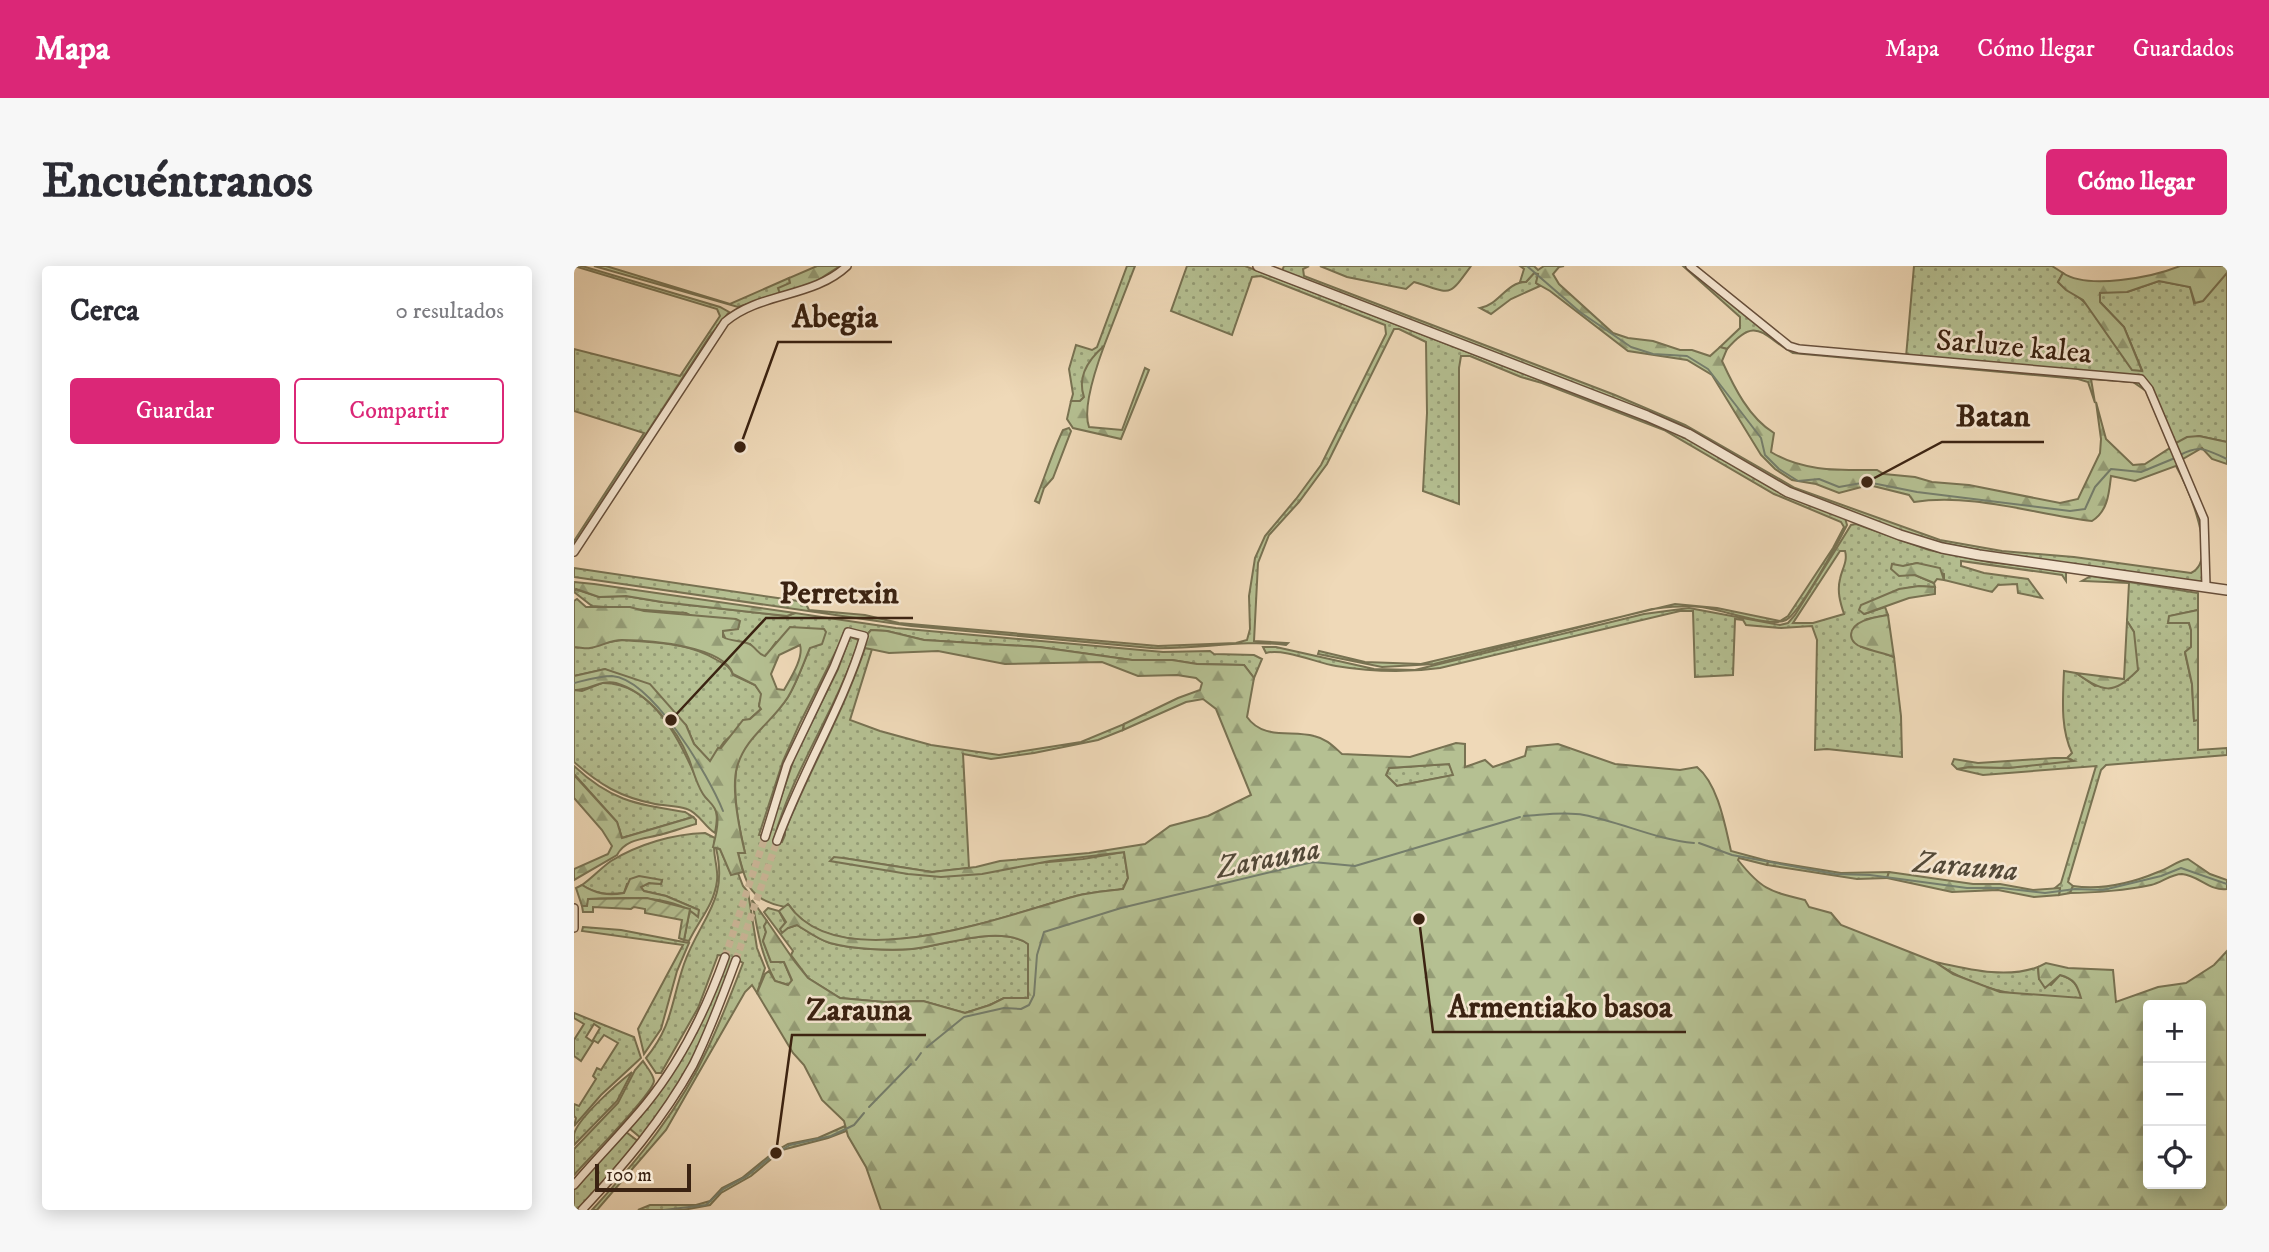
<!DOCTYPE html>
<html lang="es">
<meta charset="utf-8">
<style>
body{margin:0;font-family:"IM FELL DW Pica",serif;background:#f7f7f7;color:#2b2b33}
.controls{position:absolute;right:21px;bottom:21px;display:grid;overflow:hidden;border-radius:7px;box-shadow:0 4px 18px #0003}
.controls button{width:63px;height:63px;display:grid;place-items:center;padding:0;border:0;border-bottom:2px solid #e1e1e2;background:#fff;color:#2b2b33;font:35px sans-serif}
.scale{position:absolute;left:21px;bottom:18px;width:96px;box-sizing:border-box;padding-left:7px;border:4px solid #3b2312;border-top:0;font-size:19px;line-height:24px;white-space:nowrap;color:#3b2312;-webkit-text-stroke:5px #f5e6d1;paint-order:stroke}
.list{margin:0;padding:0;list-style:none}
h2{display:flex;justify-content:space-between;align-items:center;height:91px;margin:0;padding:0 28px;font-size:30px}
h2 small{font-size:23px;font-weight:400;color:#7c7c81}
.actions{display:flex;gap:14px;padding:21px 28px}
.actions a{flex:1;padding:16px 0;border:2px solid #db2777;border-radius:7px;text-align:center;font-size:24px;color:#db2777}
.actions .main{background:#db2777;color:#fff}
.icon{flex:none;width:38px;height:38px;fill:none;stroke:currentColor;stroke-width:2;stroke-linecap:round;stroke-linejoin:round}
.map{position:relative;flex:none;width:1653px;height:944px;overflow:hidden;border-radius:7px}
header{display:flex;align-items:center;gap:42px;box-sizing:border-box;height:98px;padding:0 35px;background:#db2777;color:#fff}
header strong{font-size:33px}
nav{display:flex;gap:38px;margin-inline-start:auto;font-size:24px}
.intro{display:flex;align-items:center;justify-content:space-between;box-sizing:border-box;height:168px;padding:0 42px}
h1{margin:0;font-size:49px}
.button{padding:18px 32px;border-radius:7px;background:#db2777;color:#fff;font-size:24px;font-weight:700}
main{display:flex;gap:42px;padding:0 42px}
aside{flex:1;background:#fff;border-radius:7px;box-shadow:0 4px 18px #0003}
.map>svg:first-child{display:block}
</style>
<header>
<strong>Mapa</strong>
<nav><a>Mapa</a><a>Cómo llegar</a><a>Guardados</a></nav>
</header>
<div class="intro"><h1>Encuéntranos</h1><a class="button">Cómo llegar</a></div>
<main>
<aside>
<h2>Cerca<small>0 resultados</small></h2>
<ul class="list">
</ul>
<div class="actions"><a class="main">Guardar</a><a>Compartir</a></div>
</aside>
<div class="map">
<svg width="1653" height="944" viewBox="0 0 1653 944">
<defs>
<pattern id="grass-dots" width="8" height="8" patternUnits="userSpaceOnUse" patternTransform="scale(1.75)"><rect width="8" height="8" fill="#b5c092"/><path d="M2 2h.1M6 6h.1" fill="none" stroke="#949c76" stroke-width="1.8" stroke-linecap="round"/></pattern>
<pattern id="forest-firs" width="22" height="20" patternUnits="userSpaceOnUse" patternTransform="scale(1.75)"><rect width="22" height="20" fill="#b5c092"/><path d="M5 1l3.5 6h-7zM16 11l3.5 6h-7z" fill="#949c76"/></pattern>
<pattern id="garden-furrows" width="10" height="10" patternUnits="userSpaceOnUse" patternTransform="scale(1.75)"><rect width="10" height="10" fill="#b5c092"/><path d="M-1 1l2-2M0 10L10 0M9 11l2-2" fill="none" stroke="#949c76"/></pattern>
</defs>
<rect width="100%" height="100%" fill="#efd9b8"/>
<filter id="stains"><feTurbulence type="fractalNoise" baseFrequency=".00286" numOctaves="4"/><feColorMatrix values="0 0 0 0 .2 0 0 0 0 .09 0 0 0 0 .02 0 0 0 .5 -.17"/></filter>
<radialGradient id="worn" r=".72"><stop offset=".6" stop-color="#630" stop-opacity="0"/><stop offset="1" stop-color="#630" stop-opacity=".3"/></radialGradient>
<g fill="url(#grass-dots)" stroke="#787252" stroke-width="2" fill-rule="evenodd">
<path d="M0,0H8L146,41L155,46L135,71L0,279V275L70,167L0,145V83L106,110L146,50L143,43Z"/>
<path d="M20,0H32L156,38L215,12L216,17L206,28L164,41Z"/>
<path d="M553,0H561L530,80L524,86L510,131L506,135H497L499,128L495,103L502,79L518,84L523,81Z"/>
<path d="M613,0H671L1103,167L1210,229L1271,252L1273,259C1265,275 1225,348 1212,354C1196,362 1147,343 1127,341C1110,339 1095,341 1078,343L860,398L808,401L744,388L745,385L791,396L847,398L1101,338L1143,342L1206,355L1214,350L1259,282L1270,261L1267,256L1200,228L1090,164L968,117L947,111L896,90H887L885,102V238L849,225L853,147L852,76L825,63H820L753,198L725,236L695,269L684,297L680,375L714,377L712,379C668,373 622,384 577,382L337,360L0,311V302L231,336L235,344L291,349L325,357L584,380L662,377L673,374L676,363L675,330L681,292L691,270L722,233L747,199L812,68L811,59L687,10L678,11L658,69L597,45Z"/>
<path d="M710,0H735L729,3L730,10L1041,129L1111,159L1221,222L1366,274L1428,285L1500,291L1617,307C1646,293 1613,220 1602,200L1605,197L1627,247L1629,313L1626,316L1433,290L1349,273L1233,230L1200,214L1106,159L1068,144L708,5Z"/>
<path d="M746,0H897C873,33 878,27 840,16L832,23L773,11Z"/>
<path d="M1109,0H1114L1213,80L1561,114L1571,121L1596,181L1572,125L1559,116L1517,113L1521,137L1514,116L1504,113L1219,87C1188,70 1183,48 1153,83L1146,81L1166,62V51Z"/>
<path d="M1340,0H1478L1489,7L1484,16C1492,24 1502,28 1510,36C1530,55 1542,82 1558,103L1568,104L1550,61L1526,36V26H1553L1585,15L1616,21L1620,37L1653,7V176L1625,170L1600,178L1571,113L1332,91Z"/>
<path d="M960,7L965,8L962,17L966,20L937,33L917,48L906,42C925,39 932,16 952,16Z"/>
<path d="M1282,258L1355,284L1415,296L1492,305V315L1488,309L1387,295V300L1410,307L1454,313L1468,332L1444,327L1443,318L1424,319L1418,326L1370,314V308L1343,297L1329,300L1325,309H1341L1360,317L1361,321C1327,318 1315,327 1290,348L1311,341L1314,349L1293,353L1287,381L1301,383L1320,391L1327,450L1328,491L1253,483L1241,484L1243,374L1238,360L1207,362L1172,359L1169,354L1161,353L1159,409L1121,411L1119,345H1106L866,402C831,407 798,406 762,400C743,397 710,382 692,387L689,381H702L800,403L841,404L1070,348L1115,342L1206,359L1214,357L1221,349L1277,259ZM1266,285H1271C1274,295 1268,303 1266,313C1263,325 1266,336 1270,348L1239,357H1219Z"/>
<path d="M1517,310L1624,327V344L1596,350L1594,357H1615L1617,364V381L1611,387L1618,418L1620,454H1624V484L1653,482V489L1532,499L1527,504L1494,616L1499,620L1496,627L1485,629L1486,623L1481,622L1487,617L1522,500L1409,509L1383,503L1395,501L1434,502L1498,494L1493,492L1498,487C1486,462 1489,432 1490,405L1502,407L1521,420L1554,414L1560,366L1553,355L1555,317L1508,315Z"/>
<path d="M1,323L25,331L52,330L88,336L213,350L221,347L322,362L589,386L636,385L640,388L680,389L688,393L680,412L670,399L623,398L598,394H558L465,381L350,374L313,365L297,364L292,370L272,365L225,459L209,495L185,569L194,570L221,490L264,403L276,371L285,374C263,443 219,503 200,573L208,576L211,569V565C236,503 270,445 291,382L298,383L276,454L306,465L357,479L425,489L507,476L550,458L549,464L524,474L460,487L417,493L389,488L395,602L358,606L269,592L334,608L509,593L550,586L554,612L549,623C534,625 517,626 502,630C433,649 265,714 215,639L211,641C175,634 173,619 164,587H171C165,561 159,532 162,506C165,474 198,457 214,431C223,416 229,398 236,381L248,378L202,376L192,390H187L176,378L152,374L148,365L112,347L18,340L0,326Z"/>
<path d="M49,374C82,377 114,376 143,394C150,398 156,400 159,409L181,419L188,428L185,440L187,443L150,476L136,496L120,478L112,459L31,403L0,410V381C18,383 31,375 49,374Z"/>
<path d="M28,417C82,416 109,482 127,523C129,529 133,531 137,536C145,545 143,556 141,567C130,560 125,547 113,543C103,539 91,540 81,538C46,531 26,519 0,496V424L8,425Z"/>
<path d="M875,498L880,509L823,520L812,509L815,502Z"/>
<path d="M0,500C37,535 62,538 111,546L119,551L48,572L43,556L0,508Z"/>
<path d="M131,567L141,572C137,587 145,600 143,615C140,639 125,654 115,675L110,674L116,643L125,644L92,630L70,625L66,621L75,617L87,618L88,614L53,618L50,627C34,629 22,628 8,619C18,612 27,602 37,595C65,578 99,568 131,567Z"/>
<path d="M142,582L146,583L157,608L164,607L169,620L174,626L183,682L191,702L183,727L178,719L171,726L92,864L23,944H18C63,895 106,843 134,782C147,754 158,726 169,697L164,694L119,793L99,827L67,872L55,862L86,823L153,690L144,689L124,742L87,807H82L72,792C99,759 97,736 110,698C126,652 155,636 142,582Z"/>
<path d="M1194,595L1267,607L1315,606L1313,612L1283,613L1193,599Z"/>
<path d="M178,634L193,655L190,660L192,666L189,675L197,696H210L218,715L215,719L201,715C187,689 183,663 178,634Z"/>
<path d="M194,642L205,645L214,662L223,659C233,665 245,674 256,677C278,683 315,685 338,683C369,680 426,658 454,678V732H430L416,739L391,747L349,735L310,736L266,732L234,712L217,689L219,685L190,646Z"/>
<path d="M9,661L47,664L115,677L103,705L87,763L70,788L64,763L109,679L8,665Z"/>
<path d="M1361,696C1394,703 1431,713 1464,701L1465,713L1477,719L1486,709C1500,713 1503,718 1508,732C1456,735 1403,725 1361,696Z"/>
<path d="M0,747L60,771L67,792L27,829L0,860L2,852L0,850V838L5,840L22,813L19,810L23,802L27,804L44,777L30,769L24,777L19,774L26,762L20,758L12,771L19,776L7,795L0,790V774L10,758L0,752Z"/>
<path d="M69,795C72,800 80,809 80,815C79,828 13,894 0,909V883L44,837L61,804Z"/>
<path d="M58,806L43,835L0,879C0,875 0,871 0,868C4,852 44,817 58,806Z"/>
<path d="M271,860L272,865L254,872L208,884L177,910L147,927L136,939L109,944H64L76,939H122L136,935L148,922L168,912L200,886L214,878L244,872Z"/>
<path d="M52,866L65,876L32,916L4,944H0V922Z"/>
</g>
<g fill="url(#forest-firs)" stroke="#787252" stroke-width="2" fill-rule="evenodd">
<path d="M243,0H266L238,18L206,28L204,22L216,17L215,12Z"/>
<path d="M946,0H960L964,4L970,0H990L985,1L979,8L985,18L1039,67L1054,72L1079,75L1106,84H1118L1136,90L1146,81L1153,83L1148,95C1160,121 1175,152 1200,167L1197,186C1229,206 1266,204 1303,204L1310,208L1341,211L1358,216L1395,219L1486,237L1504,233L1526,187L1527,173L1522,136L1532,173L1559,199L1571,198L1596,182L1605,197L1602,200L1561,215L1537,210C1535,227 1534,245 1518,255C1460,248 1398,227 1340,236L1335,229L1295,219L1265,227L1242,218L1218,214L1201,203L1187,189L1138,109L1113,94L1054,85L976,25L962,17L964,8L960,7L952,16H946L950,3Z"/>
<path d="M1606,0H1653V7L1629,35L1621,37L1616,21L1585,15L1553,26L1526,27V36L1550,61L1568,105L1558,104L1509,34L1492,24L1484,16L1489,7C1514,24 1579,11 1606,0Z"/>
<path d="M530,80C523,99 508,142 515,161L548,164L571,102L575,104L547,173L499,162L493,153L497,135H506L510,131C503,111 515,93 530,80Z"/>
<path d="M495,162L497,165L479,212L470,222L465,237L461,235C471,211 478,187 489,164Z"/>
<path d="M1625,170L1653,176V198L1638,193L1628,182L1607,194L1600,178L1613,171Z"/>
<path d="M1343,297L1366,302L1370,314L1363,313L1360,317L1341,309L1325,310L1317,303L1318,298L1329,300Z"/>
<path d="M0,316L20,318L221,347L213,350L88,336L52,330L25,331L2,323L0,326Z"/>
<path d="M1345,320L1361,321V328L1335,332L1290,348L1285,344L1287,339L1325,323Z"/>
<path d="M3,333L12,341H56L70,345L162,353L166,355L164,363L149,365V371C157,376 170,374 177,379C184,384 184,388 191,390L216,361L250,363L252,366L248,378L236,382C229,398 223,416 214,431C197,458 172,470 163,501C157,522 166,566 171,587H164L169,606L157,609L146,583L139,581C141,573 145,558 143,549C142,539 133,535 129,528C122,517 119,504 115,493C103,463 74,426 42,417C27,413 14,425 0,424V410L31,403L76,418L112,459L120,478L136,495L144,482H147L169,454L176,453L187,443L185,440L187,428L181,419L159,408C150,380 74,374 48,374C36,374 28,380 16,382C12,383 5,381 0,381V335ZM226,379C230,392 216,413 210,424L203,423L197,408L205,389Z"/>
<path d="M1624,344V454L1620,455L1618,418L1611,386L1617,381V364L1615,357H1594L1595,350Z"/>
<path d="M1314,349L1320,391C1309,387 1298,385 1288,381C1283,380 1277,375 1277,369C1277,354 1303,351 1314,349Z"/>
<path d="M1553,355L1560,366L1564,404C1538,430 1530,426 1502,407L1550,413Z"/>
<path d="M297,364L313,365L350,374L465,381L558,394H598L623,398L670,399L680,412L673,451C689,474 717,464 740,470C753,473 759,480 768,488L836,491L882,477L891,478V501L911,494L919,501L951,490L953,481L984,478L1041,498L1106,504L1123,501C1144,518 1151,559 1157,585L1194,595L1193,599L1165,592L1164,594C1188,624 1195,625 1231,634L1235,641L1257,647L1267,659L1361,696L1379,708L1426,726L1507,732C1503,718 1500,713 1486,709L1471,722L1465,713L1464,701L1472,697L1494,702L1539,704L1542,736L1584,721L1612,717L1640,699L1653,685V944H307L292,901L274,870L270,855L248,834L230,799L219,787L183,727L191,708L195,705L201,715L214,719L218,714L210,696H197L189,675L192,666L190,660L193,655L221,696L234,712L266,732L310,736L349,735L391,747L416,739L430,732H454V678C426,658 369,680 338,683C315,685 278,683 256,677C245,674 233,665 223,659L214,662L208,667L206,663L212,656L205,645L214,638C265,714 432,649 502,630C517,626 534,625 549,623L554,612L550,586L476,595L408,608L367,611L334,608L256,595L260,591L269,592L358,606L402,601L426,595L515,587L571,578L596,560L634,550L677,529L642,443L629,433L612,436L549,464L550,458L604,432L626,424L628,417L622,412L603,409L564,410L528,396L431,398L364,385L315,387L291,382L292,370ZM875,498L879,509L823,520L812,509L815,502ZM1574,739H1627V918H1574Z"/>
<path d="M1480,492H1493L1500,495L1434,502L1395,501L1383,503L1378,498L1380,493L1404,497Z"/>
<path d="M0,509L43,556L48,572L119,551L122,554V558C111,561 100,565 89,568C72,573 52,572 43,589L0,614V603L34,588L38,580L28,564L0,532Z"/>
<path d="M1614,593L1636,608L1653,614V623C1637,626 1624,609 1608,608C1597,608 1587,617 1577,619C1554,624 1520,627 1496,627L1499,620C1527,624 1558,617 1584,606C1596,602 1602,595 1614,593Z"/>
<path d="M1315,606L1399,618H1426L1459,624L1486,622L1485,629L1460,631L1424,624L1378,626L1313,612Z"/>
<path d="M65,610L88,614L87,618L75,617L67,621L70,625L92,630L125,644L124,651C99,627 47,632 15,633L13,640H8L2,622L8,619C22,628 34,630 50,627L56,613Z"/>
</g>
<path fill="url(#garden-furrows)" stroke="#787252" stroke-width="2" d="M73,632L116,643L110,674L105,672L108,654L71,647V643L60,641L57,643L19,641V646H9L8,640H13L14,633Z"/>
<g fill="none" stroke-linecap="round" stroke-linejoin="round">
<g stroke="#757e6c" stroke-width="2">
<path d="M953,0L1006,46L1057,81L1079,88L1113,90L1134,103L1187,172L1191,189L1205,203L1224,215L1245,213L1265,221L1293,216L1343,226L1496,245L1511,243L1521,221L1537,203L1567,206L1601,192"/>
<path d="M1606,189C1627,178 1633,184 1653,193"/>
<path d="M0,417C12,414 26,410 38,410C78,413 135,510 149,545"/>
<path d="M950,550C969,549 991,545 1010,549C1047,556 1083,574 1120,577"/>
<path d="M1125,577L1158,589L1261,608L1296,609L1393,622H1428L1471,627L1501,623L1529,624L1587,610L1607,602L1653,618"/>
<path d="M353,781L390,751L430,742L447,743L455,739L460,729L463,689L470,666L547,642L739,596L781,600L946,551"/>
<path d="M342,794L347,787"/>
<path d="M295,841L337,798"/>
<path d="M90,944L132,939L149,923L173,910L202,887L216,879L257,870L280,859L290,847"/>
</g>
<g stroke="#cbb597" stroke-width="7" stroke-dasharray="7 3.5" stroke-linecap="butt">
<path d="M151,691L191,571"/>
<path d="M162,694L203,575"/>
</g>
<g stroke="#68503c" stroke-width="10">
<g id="minor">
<path d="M1116,0L1215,80L1225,83L1567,113L1575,123L1630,253L1632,320"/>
<path d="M0,286L151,56C186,26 239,32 273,0"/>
<path d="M191,571L213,499L260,401L274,366L290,370C269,441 228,505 203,575"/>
<path d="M0,642V662"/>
<path d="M0,919C23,892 49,866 72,838C107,795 132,744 151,691"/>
<path d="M8,944C50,899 89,853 119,799C136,765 149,729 162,694"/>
</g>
</g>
<g stroke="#68503c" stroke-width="12">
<path id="tertiary" d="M684,0L1073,150L1114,168L1214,226L1326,269L1368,282L1405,289L1653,324"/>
</g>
<use href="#minor" stroke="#f5e6d1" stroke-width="7"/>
<use href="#tertiary" stroke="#f5e6d1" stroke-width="9"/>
</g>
<g text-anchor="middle" stroke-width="5" stroke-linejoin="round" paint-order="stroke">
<g font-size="30" fill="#3b2312" stroke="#f5e6d1">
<text transform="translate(1440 80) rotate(5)" y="10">Sarluze kalea</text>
</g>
<g font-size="32" font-style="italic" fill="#534938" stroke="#f5e6d1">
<text transform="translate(694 591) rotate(-11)" y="11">Zarauna</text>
<text transform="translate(1392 599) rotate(5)" y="11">Zarauna</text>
</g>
</g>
<path fill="none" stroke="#3b2312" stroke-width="2.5" d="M166 181L204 76H318M1293 216L1368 176H1470M97 454L192 352H339M845 653L859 766H1112M202 887L218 769H352"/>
<g fill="#3b2312" stroke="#f5e6d1" stroke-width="2.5">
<circle cx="166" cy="181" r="7"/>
<circle cx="1293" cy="216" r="7"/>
<circle cx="97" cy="454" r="7"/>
<circle cx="845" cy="653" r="7"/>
<circle cx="202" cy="887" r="7"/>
</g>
<g font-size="32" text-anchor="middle" font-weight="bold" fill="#3b2312" stroke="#f5e6d1" stroke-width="5" stroke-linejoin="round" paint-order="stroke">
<text x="261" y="61">Abegia</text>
<text x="1419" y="160">Batan</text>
<text x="265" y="337">Perretxin</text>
<text x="986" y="751">Armentiako basoa</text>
<text x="285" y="754">Zarauna</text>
</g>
<rect width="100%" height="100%" filter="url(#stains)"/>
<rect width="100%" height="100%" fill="url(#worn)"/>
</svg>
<div class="controls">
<button>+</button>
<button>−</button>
<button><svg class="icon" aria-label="locate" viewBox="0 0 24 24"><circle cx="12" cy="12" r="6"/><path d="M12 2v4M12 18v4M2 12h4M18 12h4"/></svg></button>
</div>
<div class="scale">100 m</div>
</div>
</main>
